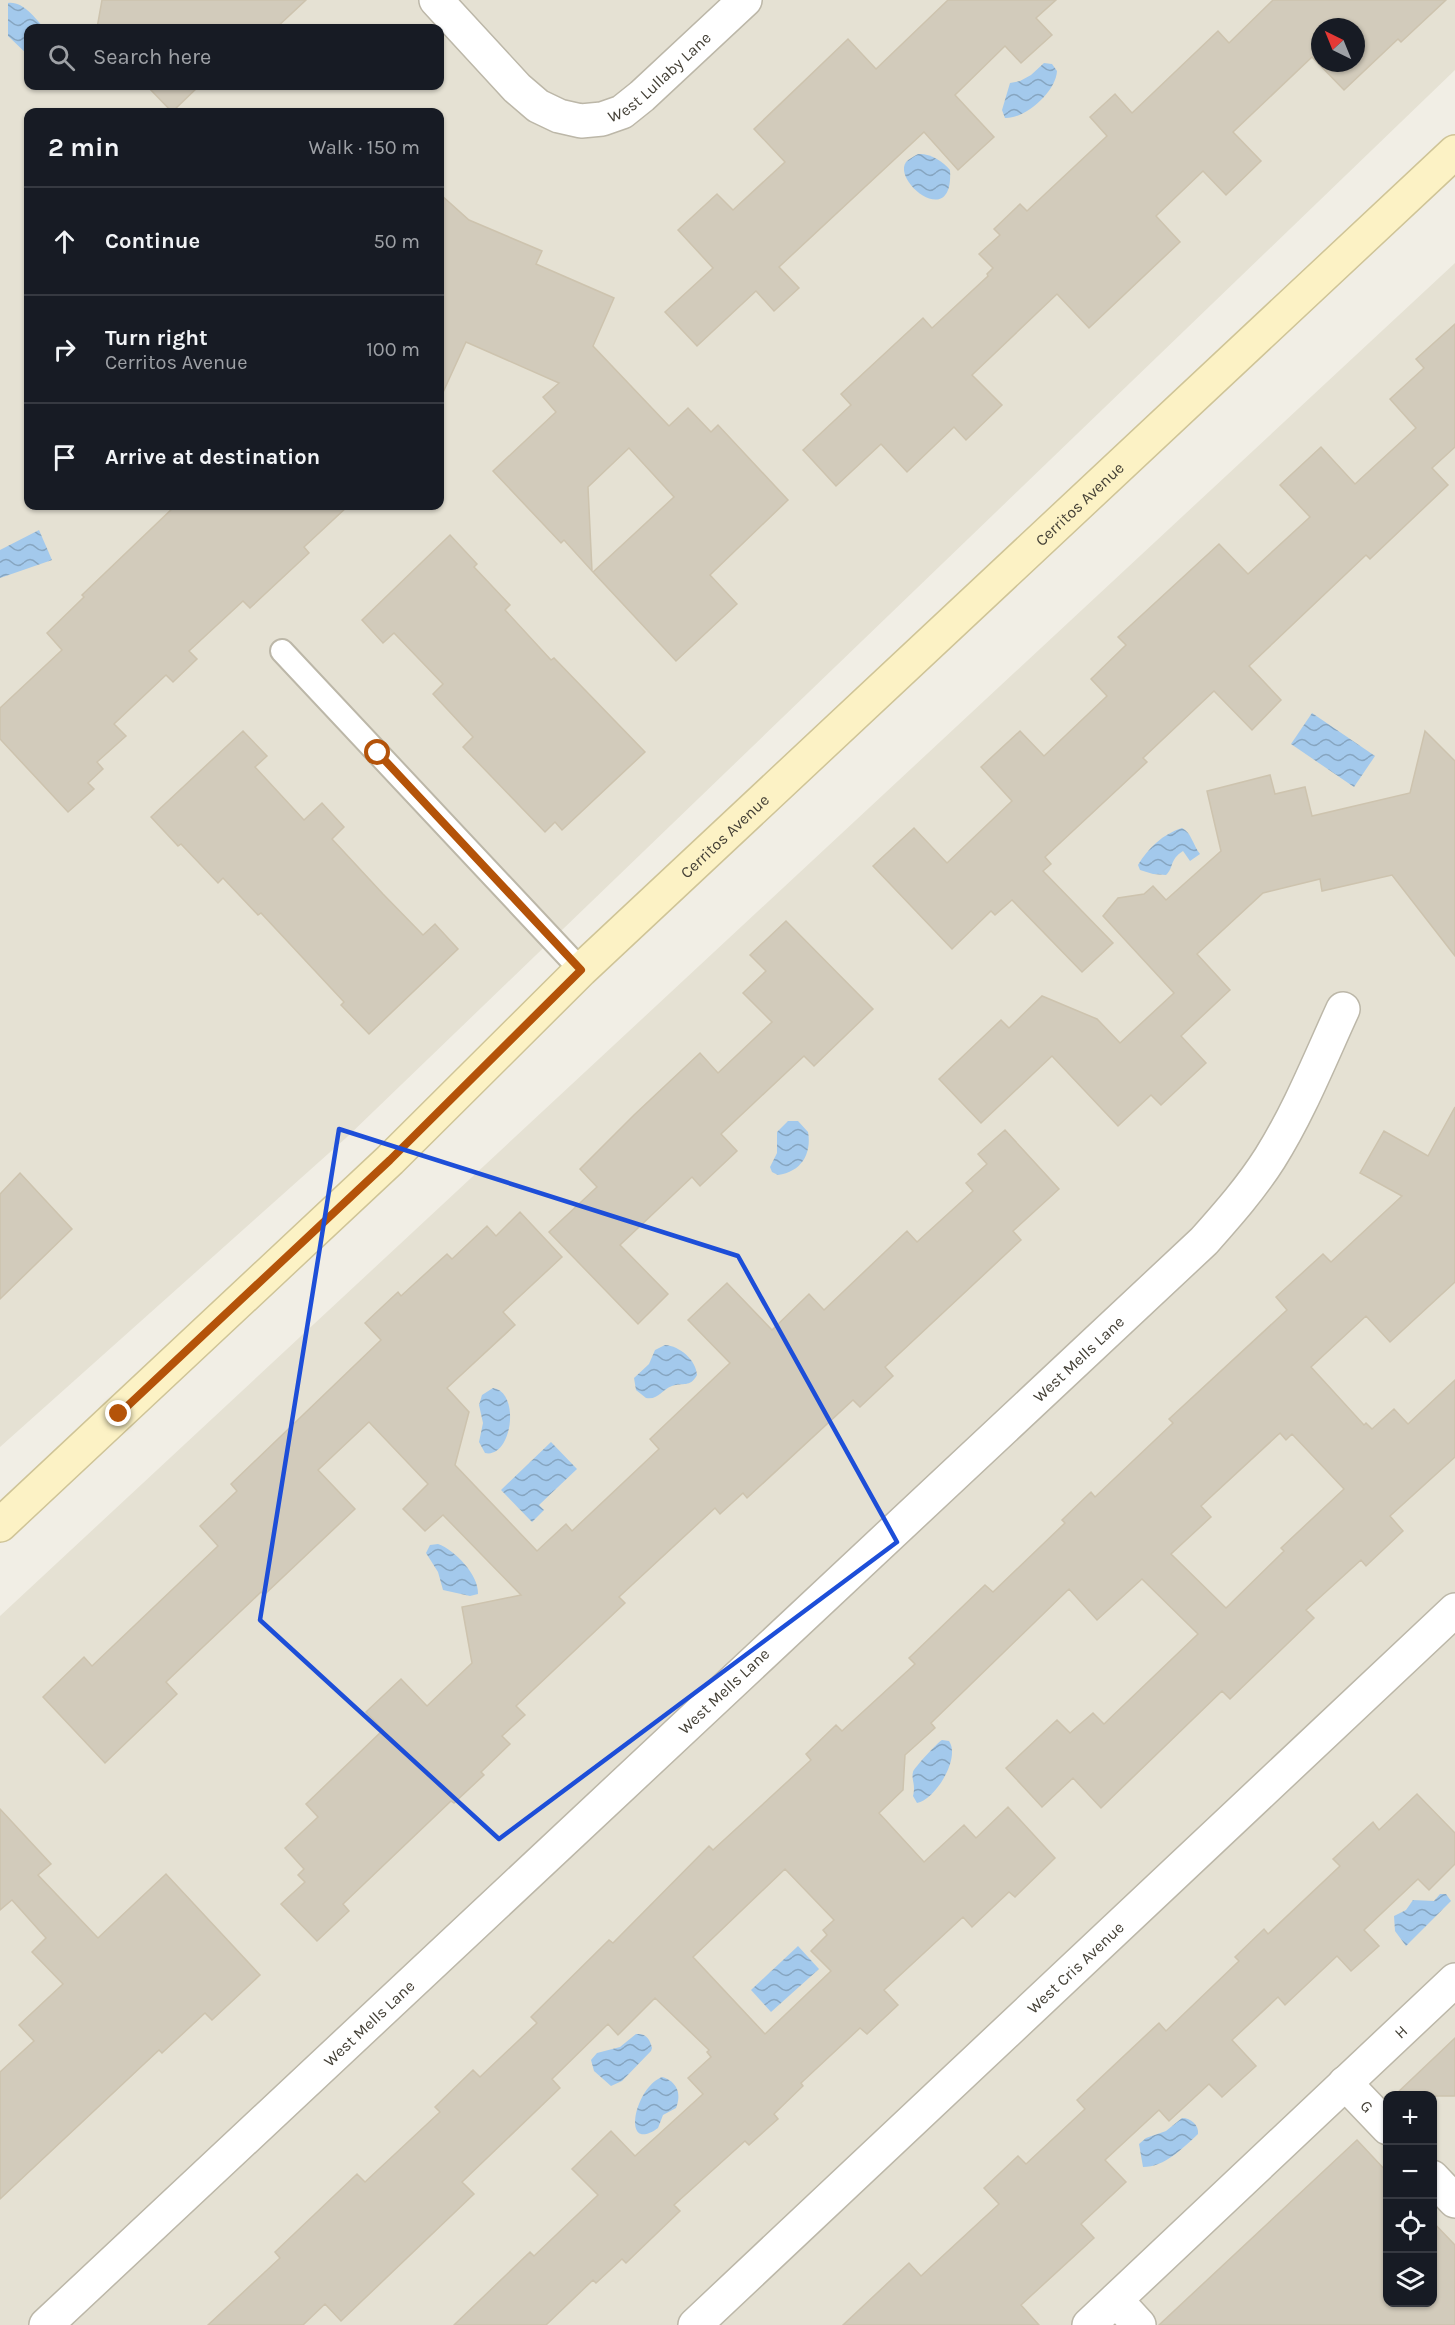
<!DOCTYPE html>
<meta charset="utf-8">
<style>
body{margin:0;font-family:Karla,sans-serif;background:#242831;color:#f1f3f6}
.controls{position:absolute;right:18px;bottom:18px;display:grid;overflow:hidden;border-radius:12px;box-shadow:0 2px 4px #0004}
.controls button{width:54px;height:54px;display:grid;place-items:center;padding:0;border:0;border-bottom:2px solid #363941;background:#171b24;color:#f1f3f6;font:30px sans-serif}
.compass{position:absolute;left:1311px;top:18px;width:54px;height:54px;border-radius:50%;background:#171b24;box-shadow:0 2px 4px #0004;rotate:317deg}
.stop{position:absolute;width:18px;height:18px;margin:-14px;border:4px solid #b45309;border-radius:50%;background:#fff}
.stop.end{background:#b45309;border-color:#fff;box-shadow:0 2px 6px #0008}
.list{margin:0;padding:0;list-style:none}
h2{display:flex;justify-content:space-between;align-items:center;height:78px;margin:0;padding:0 24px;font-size:26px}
h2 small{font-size:20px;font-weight:400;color:#9ea1a6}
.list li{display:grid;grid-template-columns:39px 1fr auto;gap:18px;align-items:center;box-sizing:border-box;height:108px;padding:0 24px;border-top:2px solid #363941}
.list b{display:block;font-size:22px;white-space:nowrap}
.list p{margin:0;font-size:20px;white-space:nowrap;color:#9ea1a6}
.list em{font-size:20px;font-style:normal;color:#9ea1a6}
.icon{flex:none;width:33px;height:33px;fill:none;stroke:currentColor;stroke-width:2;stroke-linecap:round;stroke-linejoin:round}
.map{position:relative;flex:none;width:1455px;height:2325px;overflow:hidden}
.search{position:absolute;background:#171b24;box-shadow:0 2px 4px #0004;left:24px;top:24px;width:420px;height:66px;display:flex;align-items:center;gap:15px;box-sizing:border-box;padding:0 21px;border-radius:12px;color:#9ea1a6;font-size:22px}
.panel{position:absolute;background:#171b24;box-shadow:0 2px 4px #0004;left:24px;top:108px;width:420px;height:402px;border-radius:12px}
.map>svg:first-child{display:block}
</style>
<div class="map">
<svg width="1455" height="2325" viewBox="0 0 1455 2325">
<defs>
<pattern id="water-waves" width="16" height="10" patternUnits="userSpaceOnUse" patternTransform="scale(1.5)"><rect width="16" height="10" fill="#a3c9ec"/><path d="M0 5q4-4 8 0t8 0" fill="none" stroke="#86a5c0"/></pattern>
</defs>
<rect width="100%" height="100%" fill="#f1eee5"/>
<g fill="#e5e1d3" fill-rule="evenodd">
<path d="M0,0H1455V70L347,1137L0,1447ZM1320,27H1356V63H1320ZM28,28H440V86H28ZM28,112H440V506H28Z"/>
<path d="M1455,263V2325H0V1616ZM1388,2096H1432V2302H1388Z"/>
</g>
<g fill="url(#water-waves)">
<path d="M8,3C23,1 35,18 44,28H28V55L8,36Z"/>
<path d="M1044,63L1052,64L1057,71C1056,92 1025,119 1005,118L1002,110L1010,83L1020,81L1031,75Z"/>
<path d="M918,154C929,153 943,161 950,170C954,231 892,182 906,162C909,159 914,156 918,154Z"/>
<path d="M39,530L52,560L0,578V550Z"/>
<path d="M1312,713L1375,756L1354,787L1291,744Z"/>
<path d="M1182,828C1191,832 1193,845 1200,854L1190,861L1183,851C1169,860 1174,868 1166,875L1153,874L1140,870L1138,865C1148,848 1163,834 1182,828Z"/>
<path d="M788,1121H798L808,1132C812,1154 801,1172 778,1175L772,1172L770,1167L777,1153V1132Z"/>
<path d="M665,1345C680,1346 696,1360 697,1375C690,1388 683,1382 672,1386C661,1390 659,1400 646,1398L636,1390L634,1378L649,1364L655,1350Z"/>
<path d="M493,1388C521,1392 512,1459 485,1453L479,1442L483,1423L479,1405L482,1395Z"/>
<path d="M551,1442L577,1469L539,1505L544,1510L532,1522L501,1490Z"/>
<path d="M438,1544C455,1550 479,1575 478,1594L470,1596L443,1590L438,1572L426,1553L430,1545Z"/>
<path d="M942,1740L949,1741C961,1758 935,1800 917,1803L913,1796C916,1784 911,1780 913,1772C913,1769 939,1741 942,1740Z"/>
<path d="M1440,1894H1446L1451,1901L1406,1946L1395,1931L1394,1916L1406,1910L1413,1900L1434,1901Z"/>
<path d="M798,1946L819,1969L771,2012L751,1990Z"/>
<path d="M636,2034C646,2033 650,2039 652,2048L651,2051L622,2081L611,2086L594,2071L591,2060L597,2053L620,2047Z"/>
<path d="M662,2077C677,2081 682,2094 676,2108L663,2115L658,2128C621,2155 634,2088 662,2077Z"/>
<path d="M1182,2118C1191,2118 1199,2125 1198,2134C1183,2148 1165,2167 1143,2167L1139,2144L1146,2138L1166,2131Z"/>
</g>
<g fill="#d2cbbb" stroke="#cdc3ae" stroke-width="1.5" fill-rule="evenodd">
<path d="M102,0H306L276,28H97Z"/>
<path d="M948,0H1056L1036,18L1052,35L1021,63L1005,46L955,95L994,137L958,170L924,132L779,267L799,288L774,311L756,291L697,346L665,312L713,268L678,230L717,194L733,210L785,162L754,129L848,39L876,69Z"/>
<path d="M1273,0H1446L1401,42L1398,39L1344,90L1312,57L1233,132L1261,161L1226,195L1203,171L1156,216L1180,242L1089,328L1057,294L972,375L1002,405L966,440L954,427L907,472L881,444L836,486L803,450L851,405L841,394L923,318L932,328L988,276L987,274L993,268L979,254L1000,235L994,229L1020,204L1027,211L1107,136L1090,117L1115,94L1132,113L1218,31L1229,43ZM1320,27H1356V63H1320Z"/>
<path d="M147,86H199L172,112Z"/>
<path d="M440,194L469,220L542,251L536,264L614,298L593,346L669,426L688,408L711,432L718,425L788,500L710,575L737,604L676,661L593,572L674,497L629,448L588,487L592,571L564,540L561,543L493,471L556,412L543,397L559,383L466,342L440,399Z"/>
<path d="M1455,324V447L1432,468L1448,485L1370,559L1366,555L1249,666L1281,700L1252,730L1214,691L1143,758L1147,762L1045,857L1051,864L1043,871L1113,943L1082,972L1012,900L995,915L991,911L952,949L873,866L914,828L947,863L1012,801L981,767L1020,731L1044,756L1107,696L1091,679L1126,645L1118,637L1219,544L1248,574L1310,517L1280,485L1321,447L1355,484L1416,428L1390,399L1424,368L1416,359Z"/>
<path d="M175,506H348L304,547L309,553L250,608L243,601L189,651L197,659L173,682L166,675L114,724L126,736L97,762L103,769L88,783L94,789L68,812L0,739V708L62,650L47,633L84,597L82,595Z"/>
<path d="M450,535L477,564L474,567L510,605L505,610L551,660L554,658L645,752L562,830L555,822L545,832L463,747L473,737L433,694L443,684L394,633L383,643L362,620Z"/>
<path d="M243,731L267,756L255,767L304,820L322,803L344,827L332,839L383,894L423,935L435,924L458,949L369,1034L341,1005L344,1002L261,913L258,915L223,878L218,883L181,844L178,846L151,817Z"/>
<path d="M1425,731L1455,761V956L1392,875L1322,891L1320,879L1263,893L1197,954L1230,990L1181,1036L1206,1063L1161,1105L1151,1095L1118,1126L1052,1056L981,1123L939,1079L1001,1020L1009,1028L1042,996L1097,1019L1120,1043L1174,993L1103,916L1118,898L1144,894L1153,886L1166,900L1221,851L1207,791L1270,775L1275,794L1305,787L1312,816L1410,793Z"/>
<path d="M786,921L873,1009L814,1066L804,1056L721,1134L737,1151L700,1186L692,1177L620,1245L668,1294L638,1324L549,1232L597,1187L580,1169L634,1115L700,1053L718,1073L772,1022L743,993L766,971L750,955Z"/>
<path d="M1455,1107V1282L1390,1342L1366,1316L1311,1367L1364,1425L1366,1423L1372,1429L1394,1409L1408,1424L1455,1380V1457L1390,1516L1403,1531L1366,1566L1361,1560L1306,1610L1314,1618L1230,1699L1222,1691L1101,1808L1073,1778L1042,1807L1006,1768L1057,1720L1070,1733L1093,1713L1104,1724L1198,1634L1142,1579L1097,1620L1069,1589L931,1723L935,1728L905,1755L903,1790L879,1813L924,1862L964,1825L976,1838L1008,1807L1055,1858L1015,1897L1009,1892L972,1927L963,1917L884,1990L898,2005L867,2034L860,2028L801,2083L803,2086L774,2114L778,2119L749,2145L745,2141L674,2205L680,2211L626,2263L622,2259L596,2283L593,2280L546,2325H454L530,2252L534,2256L598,2195L572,2169L611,2131L635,2156L703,2094L688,2078L711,2057L707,2052L709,2050L655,1998L618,2035L608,2024L552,2079L560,2088L462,2182L474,2194L341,2321L325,2304L303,2325H208L280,2258L275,2252L357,2174L365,2182L440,2112L435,2107L473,2070L480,2077L537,2023L531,2017L609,1940L613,1943L709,1846L713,1850L811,1760L806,1754L836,1725L842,1731L915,1664L909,1658L985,1585L993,1592L1065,1523L1062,1520L1091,1492L1095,1497L1173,1423L1169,1419L1287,1310L1276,1297L1323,1254L1331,1262L1402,1196L1360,1173L1384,1131L1428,1156ZM1280,1433L1286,1440L1292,1434L1344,1489L1281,1548L1284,1551L1226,1608L1171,1554L1211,1517L1201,1506ZM785,1869L834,1920L823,1930L827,1935L811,1951L831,1971L765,2034L693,1957Z"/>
<path d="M1005,1130L1059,1189L1013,1231L1021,1240L885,1367L893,1376L860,1407L853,1400L747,1498L743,1493L720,1514L715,1508L619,1597L625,1603L516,1706L525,1715L502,1736L510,1744L481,1772L484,1775L454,1803L451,1801L343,1904L349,1911L317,1941L281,1904L305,1882L298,1875L304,1869L285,1848L318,1817L306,1804L383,1730L366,1712L401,1679L427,1706L472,1663L462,1607L521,1595L443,1515L425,1531L403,1509L428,1484L369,1422L318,1470L355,1509L264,1595L261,1592L166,1682L177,1694L105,1763L43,1697L84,1657L92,1666L218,1546L200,1526L237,1491L231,1484L381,1340L365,1323L398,1292L401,1296L447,1254L452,1259L487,1226L496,1236L520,1212L562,1257L503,1312L515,1325L447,1388L469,1412L455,1465L537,1551L566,1524L572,1531L659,1449L650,1439L730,1363L688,1320L727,1283L772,1330L809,1294L824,1310L907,1231L917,1242L973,1191L966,1183L987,1164L978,1154Z"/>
<path d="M20,1173L72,1229L0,1299V1194Z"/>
<path d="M1417,1794L1455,1833V1864L1429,1890L1418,1879L1364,1930L1379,1946L1351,1971L1337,1956L1285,2005L1278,1997L1232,2040L1256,2066L1222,2097L1209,2084L1169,2121L1159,2110L1105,2160L1126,2182L1081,2224L1094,2238L1021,2305L1039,2325H843L909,2263L921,2276L999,2204L984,2188L1018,2156L1026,2164L1085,2109L1077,2100L1159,2023L1166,2031L1239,1961L1235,1957L1264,1929L1268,1934L1340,1866L1333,1859L1373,1822L1379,1830Z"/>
<path d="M0,1809L51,1864L38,1875L98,1938L166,1874L260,1975L212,2020L205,2013L162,2053L159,2050L0,2199V2072L34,2041L19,2025L63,1984L32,1952L46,1938L12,1900L0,1910Z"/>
<path d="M1455,2038V2096H1394Z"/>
<path d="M1357,2140L1388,2173V2302H1432V2221L1455,2245V2325H1159Z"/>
</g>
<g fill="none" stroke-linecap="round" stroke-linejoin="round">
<g stroke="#bcb7a8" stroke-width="26">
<path id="lane" d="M282,651L581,970"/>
</g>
<g stroke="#bcb7a8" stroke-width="36">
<g id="street">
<path id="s1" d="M436,0L517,88L538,106L559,116L581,121L602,119L622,112L642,96L745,0"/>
<path id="s2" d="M1345,2083L1388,2128"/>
<path d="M1432,2177L1455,2201"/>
<path d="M1116,2300L1139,2325"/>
<path id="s3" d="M46,2325L1204,1241C1228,1214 1251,1188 1270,1158C1299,1112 1320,1059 1343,1009"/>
<path id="s4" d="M695,2325L1455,1610"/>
<path id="s5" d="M1089,2325L1455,1980"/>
</g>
</g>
<g stroke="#cfc497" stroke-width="36">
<g id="secondary">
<path id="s6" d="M0,1525L390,1160L581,970L1455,152"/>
</g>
</g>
<use href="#lane" stroke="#fff" stroke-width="22"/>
<use href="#street" stroke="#fff" stroke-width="33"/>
<use href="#secondary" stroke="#fcf2c5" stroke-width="33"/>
</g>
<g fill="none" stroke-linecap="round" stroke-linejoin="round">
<path stroke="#b45309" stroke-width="8" d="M119,1414L390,1160L581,970L378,753"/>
</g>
<path fill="none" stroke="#1d4ed8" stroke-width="4.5" stroke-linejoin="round" d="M339,1129L738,1256L897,1542L499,1839L260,1620Z"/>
<g text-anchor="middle" stroke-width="5" stroke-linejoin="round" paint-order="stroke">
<g font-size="16" fill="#433f35" stroke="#fff">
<text dy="6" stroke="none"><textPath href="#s1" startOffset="286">West Lullaby Lane</textPath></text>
<text dy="6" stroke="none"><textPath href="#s6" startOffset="1486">Cerritos Avenue</textPath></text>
<text dy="6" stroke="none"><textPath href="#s6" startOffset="1000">Cerritos Avenue</textPath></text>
<text dy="6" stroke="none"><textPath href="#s3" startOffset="1414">West Mells Lane</textPath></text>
<text dy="6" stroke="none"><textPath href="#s3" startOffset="928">West Mells Lane</textPath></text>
<text dy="6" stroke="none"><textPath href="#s4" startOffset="522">West Cris Avenue</textPath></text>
<text dy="6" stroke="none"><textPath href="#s3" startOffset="442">West Mells Lane</textPath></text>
<text dy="6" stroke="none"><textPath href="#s5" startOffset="428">H</textPath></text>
<text dy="6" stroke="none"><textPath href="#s2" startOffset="32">G</textPath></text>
</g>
</g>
</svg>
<div class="controls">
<button>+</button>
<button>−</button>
<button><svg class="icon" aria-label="locate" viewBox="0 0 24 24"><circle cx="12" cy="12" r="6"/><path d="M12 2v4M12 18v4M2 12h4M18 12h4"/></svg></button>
<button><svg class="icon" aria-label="layers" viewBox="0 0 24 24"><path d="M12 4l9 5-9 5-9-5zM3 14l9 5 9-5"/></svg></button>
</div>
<svg class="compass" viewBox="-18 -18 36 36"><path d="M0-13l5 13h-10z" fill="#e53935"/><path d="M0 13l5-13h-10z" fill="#9ea1a6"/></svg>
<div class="stop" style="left:378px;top:753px"></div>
<div class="stop end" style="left:119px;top:1414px"></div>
<div class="search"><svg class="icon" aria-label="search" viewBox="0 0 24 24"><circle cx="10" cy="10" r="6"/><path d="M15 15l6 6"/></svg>Search here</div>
<section class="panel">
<h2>2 min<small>Walk · 150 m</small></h2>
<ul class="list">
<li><svg class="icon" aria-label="ahead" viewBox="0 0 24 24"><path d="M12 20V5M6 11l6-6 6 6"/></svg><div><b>Continue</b></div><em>50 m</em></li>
<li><svg class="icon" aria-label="right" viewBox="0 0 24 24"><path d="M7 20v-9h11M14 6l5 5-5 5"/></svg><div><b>Turn right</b><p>Cerritos Avenue</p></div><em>100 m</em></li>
<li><svg class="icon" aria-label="arrive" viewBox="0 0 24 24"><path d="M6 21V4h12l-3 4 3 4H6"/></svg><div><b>Arrive at destination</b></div></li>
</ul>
</section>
</div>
